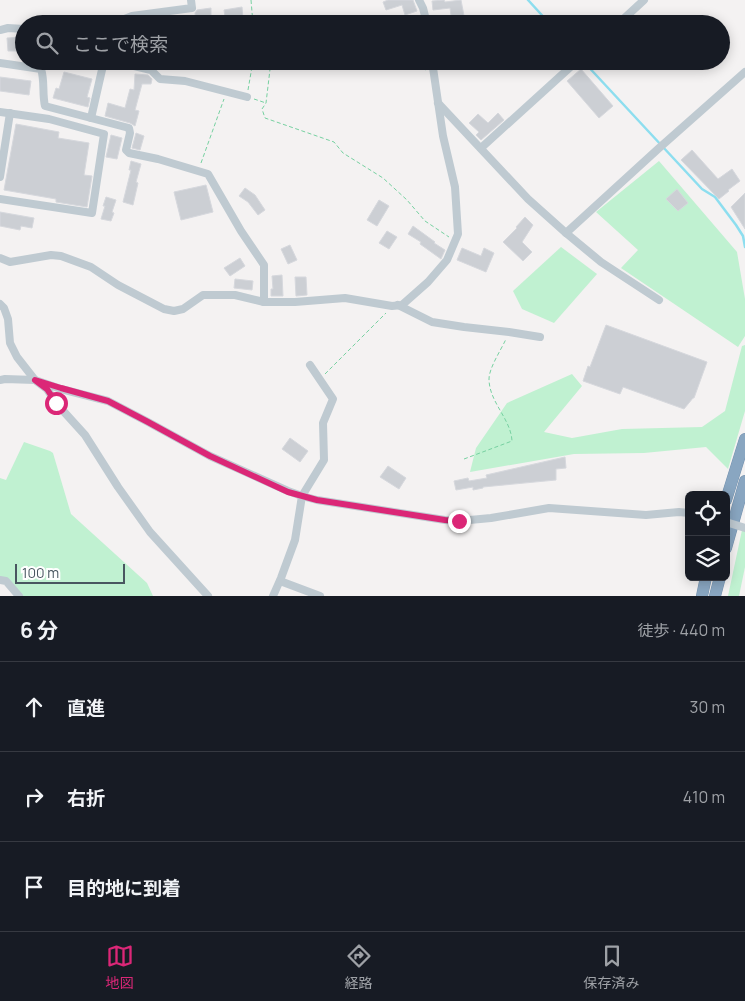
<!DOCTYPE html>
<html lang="ja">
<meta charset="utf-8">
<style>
body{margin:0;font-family:Manrope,"Noto Sans JP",sans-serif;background:#20242c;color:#f1f3f6}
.controls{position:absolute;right:15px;bottom:15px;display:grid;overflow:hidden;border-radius:8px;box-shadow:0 2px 12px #0003}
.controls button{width:45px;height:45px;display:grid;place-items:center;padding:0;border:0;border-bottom:1px solid #363941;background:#171b24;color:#f1f3f6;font:25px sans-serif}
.scale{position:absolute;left:15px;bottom:12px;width:110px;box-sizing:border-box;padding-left:5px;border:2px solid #495660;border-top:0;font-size:14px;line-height:18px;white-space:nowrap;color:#495660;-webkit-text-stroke:4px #fff;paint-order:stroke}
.stop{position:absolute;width:15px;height:15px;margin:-11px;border:4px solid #db2777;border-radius:50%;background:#fff}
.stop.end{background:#db2777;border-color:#fff;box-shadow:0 1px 5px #0008}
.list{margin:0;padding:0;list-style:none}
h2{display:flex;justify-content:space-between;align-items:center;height:65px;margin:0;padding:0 20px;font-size:21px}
h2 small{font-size:16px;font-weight:400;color:#9ea1a6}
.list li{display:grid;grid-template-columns:32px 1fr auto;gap:15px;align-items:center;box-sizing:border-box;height:90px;padding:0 20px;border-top:1px solid #363941}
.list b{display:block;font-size:19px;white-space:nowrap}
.list em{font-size:16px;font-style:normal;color:#9ea1a6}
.icon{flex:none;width:28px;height:28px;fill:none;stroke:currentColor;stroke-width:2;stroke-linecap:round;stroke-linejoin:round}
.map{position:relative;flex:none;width:745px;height:596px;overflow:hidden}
.search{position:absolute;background:#171b24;box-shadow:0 2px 12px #0003;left:15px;right:15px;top:15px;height:55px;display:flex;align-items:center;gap:12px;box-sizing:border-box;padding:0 18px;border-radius:28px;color:#9ea1a6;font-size:19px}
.sheet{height:335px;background:#171b24}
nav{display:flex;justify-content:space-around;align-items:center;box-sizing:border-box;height:70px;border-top:1px solid #363941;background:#171b24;font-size:14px;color:#9ea1a6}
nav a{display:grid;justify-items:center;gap:2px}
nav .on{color:#db2777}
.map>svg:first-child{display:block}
</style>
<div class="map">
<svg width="745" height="596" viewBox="0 0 745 596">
<rect width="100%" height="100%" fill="#f4f2f2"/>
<g fill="#c0f1d1">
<path d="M659,161L737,252L745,299V336L738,347L621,268L638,250L596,212Z"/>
<path d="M561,247L597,274L554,323L522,309L513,291Z"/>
<path d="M745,345V411L728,469L706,447L644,453L574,454L470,472L476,448L507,403L572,374L582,386L544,432L572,438L622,429L702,427L725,411L742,346Z"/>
<path d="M24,442L50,451L53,453L71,514L147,583L153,596H21L0,580V478L6,480Z"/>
<path d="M742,530L745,531V567L739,596H728Z"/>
</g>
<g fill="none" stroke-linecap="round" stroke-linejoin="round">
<g stroke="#8ddeef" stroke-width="2.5">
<path d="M528,0L550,24"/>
<path d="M583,61L702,189L715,197L736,225L743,236L745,247"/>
</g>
</g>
<g fill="#cccfd4" stroke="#d6d8dd">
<path d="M388,0H413L417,11L405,15L402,5L386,10L383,2Z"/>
<path d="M444,0L445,2L461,0L465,21L452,23L450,8L433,10L432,1Z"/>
<path d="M242,7L243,19L234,20L235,24H226L224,10Z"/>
<path d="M211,8V24H196L195,13L197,10Z"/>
<path d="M24,37V51H8L7,38Z"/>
<path d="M581,69L613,106L599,118L567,81Z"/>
<path d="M64,72L92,79L87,97L90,98L88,107L53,98L56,88L59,89Z"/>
<path d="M135,74L148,75L152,79L151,84H142L135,110L139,111L135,126L130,123L105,116L108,103L125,108L130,89L134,90Z"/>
<path d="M0,77L31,81L29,95L0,91Z"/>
<path d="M498,113L504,120L481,140L476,135L479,132L469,123L478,114L488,123Z"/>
<path d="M16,124L59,132L58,138L89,143L84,175L92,176L87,207L56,202V199L4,190Z"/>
<path d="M136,133L144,136L140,150L132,148Z"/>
<path d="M111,135L122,138L117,159L106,157Z"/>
<path d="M692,150L718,179L732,169L740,181L728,190L729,191L719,199L681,160Z"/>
<path d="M131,161L141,164L136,182L138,183L133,205L123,202L131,170H129Z"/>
<path d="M206,185L213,212L181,220L174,192Z"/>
<path d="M245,188L255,195L265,210L258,215L248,202L239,196Z"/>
<path d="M677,189L688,203L678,211L666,199Z"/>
<path d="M745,193V229L731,207Z"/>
<path d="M106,197L116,200L112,212L114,213L111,221L101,219L105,206H103Z"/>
<path d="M379,200L389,206L377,226L367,220Z"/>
<path d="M0,212L34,218L32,228L21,226L20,230L0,226Z"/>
<path d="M525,217L533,225L522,242L532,252L523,261L503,242L517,228L516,227Z"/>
<path d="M413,226L435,242L434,243L445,250L441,259L420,244L421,242L408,234Z"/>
<path d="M387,231L397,237L389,249L379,243Z"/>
<path d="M290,245L297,260L288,264L281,249Z"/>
<path d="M462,248L481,256L484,248L494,253L486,272L457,260Z"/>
<path d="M240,258L245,266L230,276L224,268Z"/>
<path d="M282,275L283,296H271V289H273L272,276Z"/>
<path d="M295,277H306L307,295L296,296Z"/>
<path d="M235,279L253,281L252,290L234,288Z"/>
<path d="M606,325L707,362L694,398H693L684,409L623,387L620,394L583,381L588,366L590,367Z"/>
<path d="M290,438L308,451L300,462L282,449Z"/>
<path d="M565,457L566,468L556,469V480L483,487V488L473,490V487L456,490L454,481L468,478L469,481L487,478L486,475Z"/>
<path d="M388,466L406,478L399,489L380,477Z"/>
</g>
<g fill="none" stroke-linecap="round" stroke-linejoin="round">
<g stroke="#7491ad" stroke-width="12">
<g id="highway">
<path d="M726,500L745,439"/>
<path d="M726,548L745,481"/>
<path d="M702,596L706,577"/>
<path d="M715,596L720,577"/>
</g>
</g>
<g stroke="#77d1a1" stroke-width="1" stroke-dasharray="4 2.5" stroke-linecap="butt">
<path d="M251,0L253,24"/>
<path d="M271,61L266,103L262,109L265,118L334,142L343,153L383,178L407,200L425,221L449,237"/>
<path d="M408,61L426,70"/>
<path d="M248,90L253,61"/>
<path d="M254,99L266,103"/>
<path d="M201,163L224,99"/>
<path d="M325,374L386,313"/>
<path d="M464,459L512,441C511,419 489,402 489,379C489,368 501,350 506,339"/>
</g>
<g stroke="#bfcad1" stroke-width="8">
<path d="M419,0L423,8L427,24"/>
<path d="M112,24L132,16L192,8L191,0"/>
<path d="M618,24L644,0"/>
<path d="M0,30L8,28L24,29"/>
<path d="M124,61L130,65L151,70L160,79L185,81L247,97"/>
<path d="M0,63L41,69C45,81 42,94 45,106L129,128L130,133L126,150L129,153L158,159L208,174L241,231L264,265V302"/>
<path d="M438,103L528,199L566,233L601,262L659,300"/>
<path d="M0,112L49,119L104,134L92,213L0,199"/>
<path d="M91,118L104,61"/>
<path d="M481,148L577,61"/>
<path d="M0,177L10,113"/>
<path d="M566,233L658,149L745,72"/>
<path d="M0,258L10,262L51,255L61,256L91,267L118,285L164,309L174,311L183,309L203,295H235L264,302H295L345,298L392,306L402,305L428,282L447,260L458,234L455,187L443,136L432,61"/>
<path d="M0,304L4,308L8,319L10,343L17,357L35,380L47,389L56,403L85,435L118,487L150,532L208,596"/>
<path d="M398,305L432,322L464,327L509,332L540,337"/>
<path d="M0,380L5,379L35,380L61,389L108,401L148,422L210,456L288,491L302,496L317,500L445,520L459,521L491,518L549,508L646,515L679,512L689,513"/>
<path d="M0,580L6,581L19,596"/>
<path d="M280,581L320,596"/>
<path d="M273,596L281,578L295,540L302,496L324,460L323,423L333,399L310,365"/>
</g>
<use href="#highway" stroke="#89a6c1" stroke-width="11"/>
<path stroke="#bfcad1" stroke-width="8" d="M726,522L745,528"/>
</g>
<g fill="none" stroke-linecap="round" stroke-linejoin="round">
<path stroke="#db2777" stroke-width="6" d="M56,403L47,389L35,380L61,388L108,401L148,422L210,456L288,492L317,500L445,520L459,521"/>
</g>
</svg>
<div class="controls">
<button><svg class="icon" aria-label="locate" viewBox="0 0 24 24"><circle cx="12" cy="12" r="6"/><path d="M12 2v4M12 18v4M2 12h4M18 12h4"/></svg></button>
<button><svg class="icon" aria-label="layers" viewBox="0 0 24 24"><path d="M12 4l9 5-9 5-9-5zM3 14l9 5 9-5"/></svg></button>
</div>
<div class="scale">100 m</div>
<div class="stop" style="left:56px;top:403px"></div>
<div class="stop end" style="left:459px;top:521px"></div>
<div class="search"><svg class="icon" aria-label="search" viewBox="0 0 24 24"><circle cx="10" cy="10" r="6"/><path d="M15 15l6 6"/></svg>ここで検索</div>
</div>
<section class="sheet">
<h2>6 分<small>徒歩 · 440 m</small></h2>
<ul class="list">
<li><svg class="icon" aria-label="ahead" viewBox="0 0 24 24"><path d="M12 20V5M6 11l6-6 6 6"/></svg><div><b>直進</b></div><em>30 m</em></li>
<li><svg class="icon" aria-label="right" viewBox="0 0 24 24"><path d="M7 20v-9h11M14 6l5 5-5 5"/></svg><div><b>右折</b></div><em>410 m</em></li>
<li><svg class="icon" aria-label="arrive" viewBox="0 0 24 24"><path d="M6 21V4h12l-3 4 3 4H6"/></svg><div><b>目的地に到着</b></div></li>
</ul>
</section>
<nav>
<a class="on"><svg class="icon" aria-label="map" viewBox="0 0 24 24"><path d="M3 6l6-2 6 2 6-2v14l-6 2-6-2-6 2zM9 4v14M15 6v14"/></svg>地図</a>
<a><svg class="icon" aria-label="directions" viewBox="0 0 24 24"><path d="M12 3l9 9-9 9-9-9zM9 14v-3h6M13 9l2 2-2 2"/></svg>経路</a>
<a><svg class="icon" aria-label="saved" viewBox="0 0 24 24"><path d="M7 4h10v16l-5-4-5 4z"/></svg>保存済み</a>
</nav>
